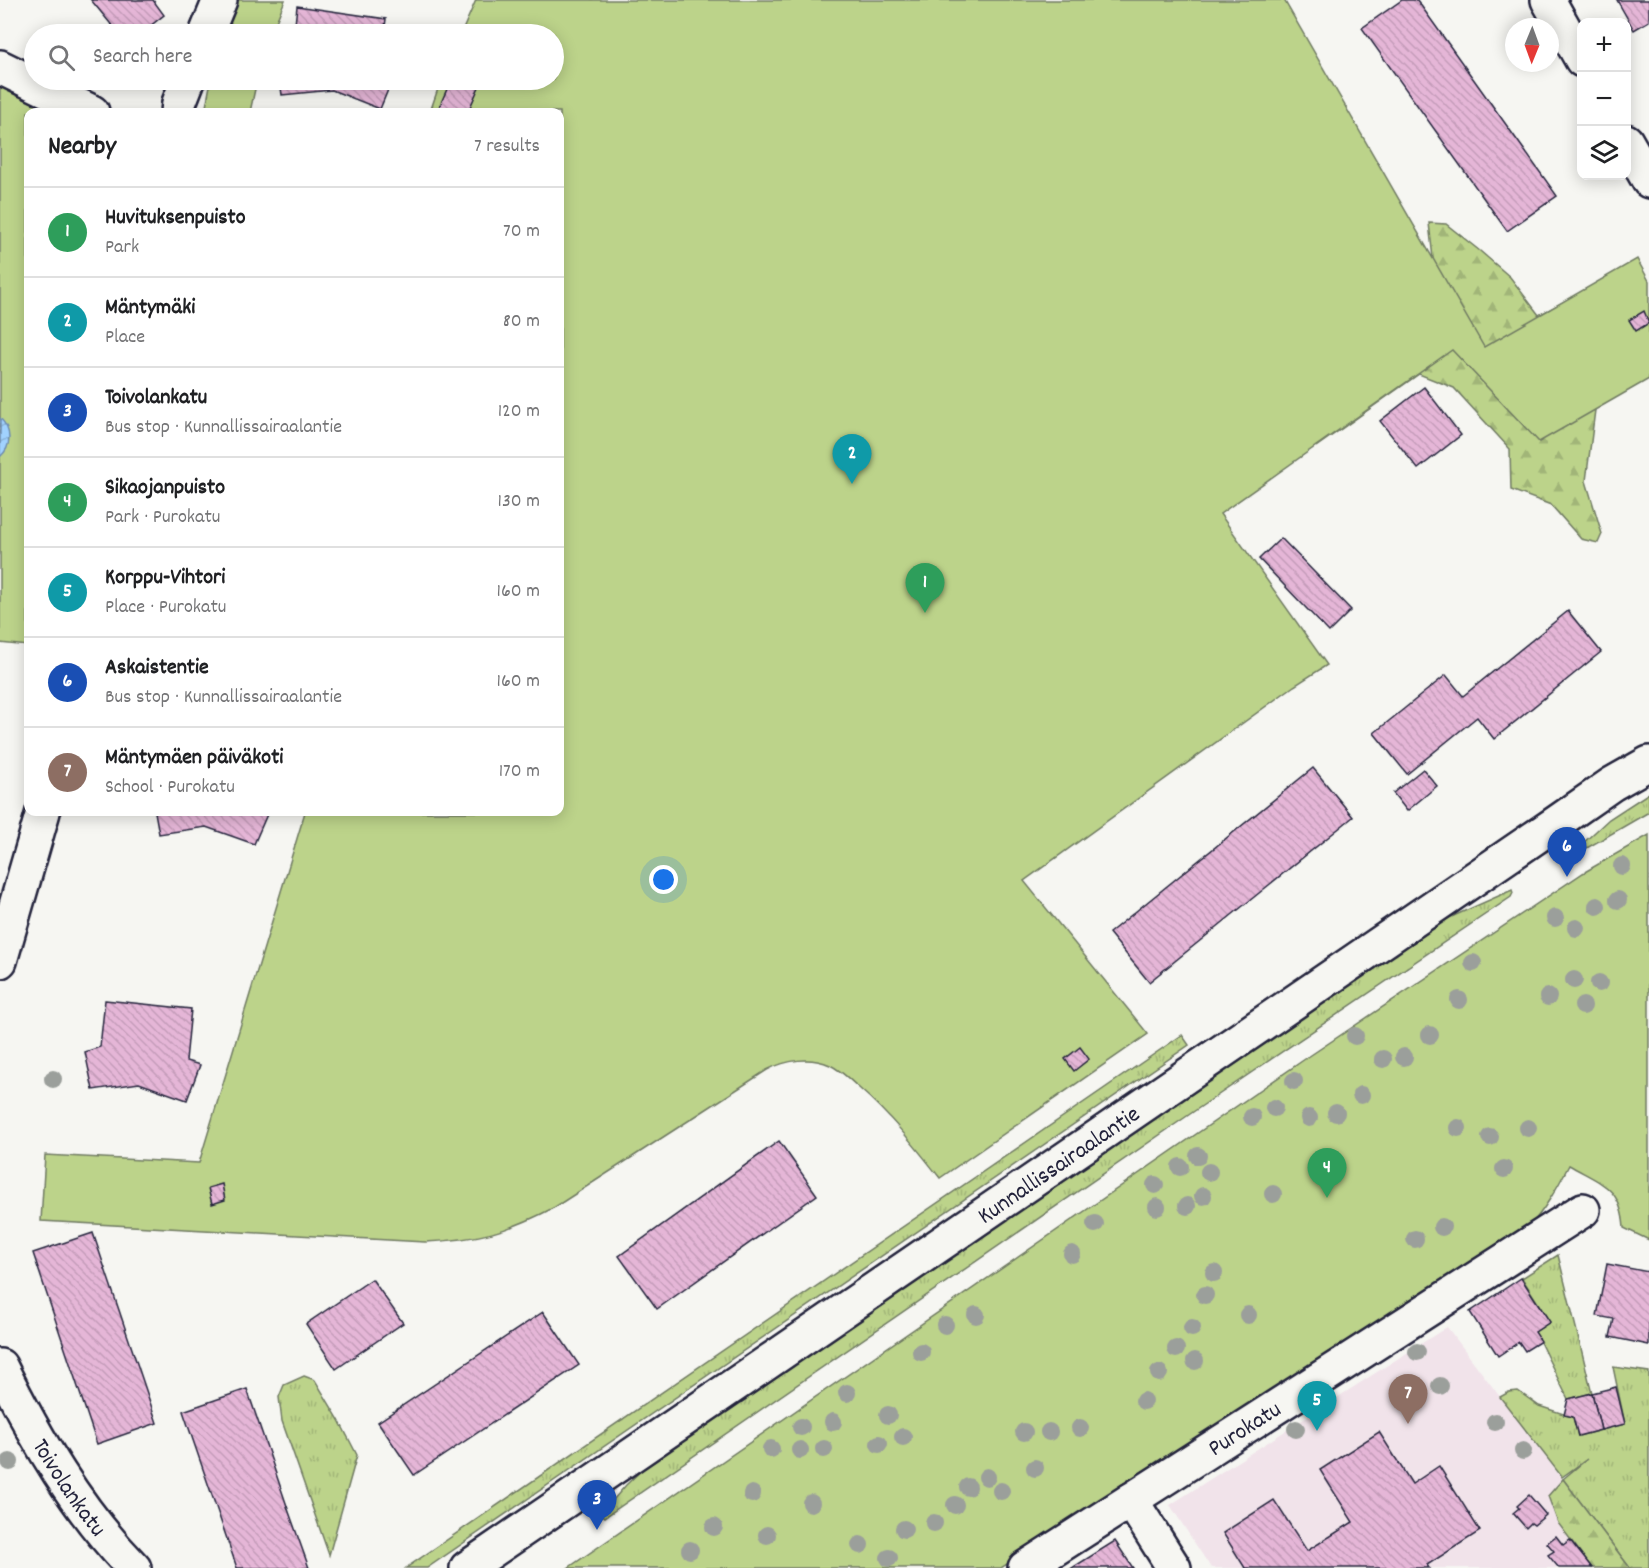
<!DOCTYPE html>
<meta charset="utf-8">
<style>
body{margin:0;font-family:Dekko,sans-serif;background:#f2f2f2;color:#202124}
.controls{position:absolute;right:18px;top:18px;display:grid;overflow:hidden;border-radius:12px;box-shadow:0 3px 15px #0003}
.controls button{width:54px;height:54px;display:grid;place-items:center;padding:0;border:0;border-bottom:2px solid #e0e0e0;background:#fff;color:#202124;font:30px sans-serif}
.compass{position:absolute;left:1505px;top:18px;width:54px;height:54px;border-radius:50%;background:#fff;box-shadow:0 3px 15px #0003;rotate:181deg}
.you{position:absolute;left:664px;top:880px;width:21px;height:21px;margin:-15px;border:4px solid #fff;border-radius:50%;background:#1a73e8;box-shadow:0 0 0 9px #1a73e833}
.badge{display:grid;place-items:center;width:39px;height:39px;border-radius:50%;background:#ea580c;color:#fff;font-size:20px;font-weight:700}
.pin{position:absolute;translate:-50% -50px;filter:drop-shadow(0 2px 3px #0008)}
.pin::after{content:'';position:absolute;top:32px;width:21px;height:18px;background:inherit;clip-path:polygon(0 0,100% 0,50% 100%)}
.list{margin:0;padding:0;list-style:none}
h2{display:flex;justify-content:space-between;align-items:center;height:78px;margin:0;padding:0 24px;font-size:26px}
h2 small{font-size:20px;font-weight:400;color:#757577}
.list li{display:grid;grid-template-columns:39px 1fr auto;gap:18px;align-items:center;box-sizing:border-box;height:90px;padding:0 24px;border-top:2px solid #e0e0e0}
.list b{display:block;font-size:22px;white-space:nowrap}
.list p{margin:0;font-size:20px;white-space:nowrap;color:#757577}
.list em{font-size:20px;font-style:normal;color:#757577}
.icon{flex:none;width:33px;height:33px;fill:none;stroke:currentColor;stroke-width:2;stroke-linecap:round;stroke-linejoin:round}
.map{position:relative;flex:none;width:1649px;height:1568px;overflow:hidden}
.search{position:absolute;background:#fff;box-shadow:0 3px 15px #0003;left:24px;top:24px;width:540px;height:66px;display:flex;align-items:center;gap:15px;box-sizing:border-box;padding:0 21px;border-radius:33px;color:#757577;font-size:22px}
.panel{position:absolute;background:#fff;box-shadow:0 3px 15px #0003;left:24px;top:108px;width:540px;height:708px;border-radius:12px}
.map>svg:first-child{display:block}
</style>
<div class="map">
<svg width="1649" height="1568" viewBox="0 0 1649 1568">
<defs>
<pattern id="grass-tufts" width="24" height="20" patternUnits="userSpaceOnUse" patternTransform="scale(1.5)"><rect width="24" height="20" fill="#bcd38a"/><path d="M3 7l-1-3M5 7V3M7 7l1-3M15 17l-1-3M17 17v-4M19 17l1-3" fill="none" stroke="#a1b578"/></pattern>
<pattern id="forest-firs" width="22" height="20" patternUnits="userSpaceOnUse" patternTransform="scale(1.5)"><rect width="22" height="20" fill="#bcd38a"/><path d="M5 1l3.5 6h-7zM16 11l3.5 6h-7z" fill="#a1b578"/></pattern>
<pattern id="water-waves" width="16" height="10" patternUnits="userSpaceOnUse" patternTransform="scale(1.5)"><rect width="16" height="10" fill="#a1d2fe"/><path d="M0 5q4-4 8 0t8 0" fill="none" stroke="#8ab4db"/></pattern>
<pattern id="building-back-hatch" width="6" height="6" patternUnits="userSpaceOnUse" patternTransform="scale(1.5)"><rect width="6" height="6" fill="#e5b6d7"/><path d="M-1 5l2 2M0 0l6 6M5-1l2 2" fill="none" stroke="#c49cb9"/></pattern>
</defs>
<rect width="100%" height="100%" fill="#f6f6f2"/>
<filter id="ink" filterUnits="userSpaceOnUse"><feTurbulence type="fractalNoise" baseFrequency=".0167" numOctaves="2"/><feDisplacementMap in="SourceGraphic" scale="12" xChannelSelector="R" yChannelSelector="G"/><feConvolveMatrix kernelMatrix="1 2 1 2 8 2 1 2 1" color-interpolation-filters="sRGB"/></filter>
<g filter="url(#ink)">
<path fill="#f1e3ea" d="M1447,1327L1630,1568H1211L1170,1505Z"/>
<g fill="url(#grass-tufts)" stroke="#6f7a62" stroke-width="1.5">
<path d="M1649,793V812L1587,848L1580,846L1609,819Z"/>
<path d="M1512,890L1513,893L1511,897L1193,1112L605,1517L601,1514L626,1485L650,1462L1431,926Z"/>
<path d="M1182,1035L1189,1045L427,1568H406Z"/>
<path d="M1558,1255L1592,1393L1568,1399L1535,1332L1550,1322L1522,1278Z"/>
<path d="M1613,1367L1649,1372V1568H1630L1563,1479L1587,1459L1562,1477L1500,1397L1509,1392L1518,1391L1539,1406L1573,1417L1578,1436L1625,1424Z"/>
<path d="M304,1376L315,1380L339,1420L357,1455L329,1555L282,1421L279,1397L284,1385Z"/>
</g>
<g fill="url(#forest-firs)" stroke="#6f7a62" stroke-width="1.5">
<path d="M1429,223L1446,224L1480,251L1510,277L1539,315L1567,300L1595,410L1586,481L1602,534L1598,543L1581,539L1551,505L1511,490L1510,449L1454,388L1419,374L1316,447L1433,258Z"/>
<path d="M1563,1479L1630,1568H1592L1558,1523L1548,1496Z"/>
</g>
<g fill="#bcd38a" stroke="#6f7a62" stroke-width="1.5">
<path d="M237,0H285L271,34H225Z"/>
<path d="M476,0H1284L1484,347L1637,259L1649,281V379L1539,442L1452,350L1220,514L1327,665L1294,686L1024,881L1148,1034L940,1178C915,1146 890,1115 859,1088C850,1080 841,1070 830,1065C810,1056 786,1060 767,1070L555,1207C508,1232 477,1240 425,1242L41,1221L45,1155L199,1163L305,812H560V112H430L441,80H554V34H461Z"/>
<path d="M211,80H257L250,112H205Z"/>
<path d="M0,82L59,112H28V646L0,643Z"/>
<path d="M1649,835V1240L1624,1228C1621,1187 1602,1184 1569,1165C1557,1188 1545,1210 1527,1229L1001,1568H568L1305,1059L1583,873Z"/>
</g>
<path fill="url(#water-waves)" stroke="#6e8cb0" stroke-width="1.5" d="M0,418C12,430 12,446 0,457Z"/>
<g fill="url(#building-back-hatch)" stroke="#22223b" stroke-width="1.5">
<path d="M91,0H153L164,15L140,34H119Z"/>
<path d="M1402,0H1417L1557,196L1507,231L1362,28Z"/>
<path d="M1617,0H1649V21L1634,30Z"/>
<path d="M297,6L386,19L384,34H294Z"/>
<path d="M280,80H392L380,109L332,90L282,95Z"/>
<path d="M451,80H482L468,112H437Z"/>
<path d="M1644,311L1649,323L1636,331L1629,320Z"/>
<path d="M1424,387L1461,435L1418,469L1380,421Z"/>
<path d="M1281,538L1351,610L1329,632L1259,559Z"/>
<path d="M1568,611L1601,652L1494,739L1477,717L1407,774L1374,733L1446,675L1463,696Z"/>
<path d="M1313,768L1353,817L1149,982L1109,933Z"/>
<path d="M1423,769L1437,786L1407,811L1393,793Z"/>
<path d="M155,812H268L254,844L206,827L159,834Z"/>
<path d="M105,1000L191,1009L186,1061L200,1065L187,1100L139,1083L93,1090L85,1052L100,1047Z"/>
<path d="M1080,1047L1089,1059L1074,1071L1065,1059Z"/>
<path d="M779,1141L817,1195L657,1309L619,1256Z"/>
<path d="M222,1184L225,1200L212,1204L208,1188Z"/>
<path d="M93,1233L157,1423L97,1444L33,1253Z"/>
<path d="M1607,1264L1649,1272V1345L1610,1337L1614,1319L1597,1316Z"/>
<path d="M1521,1278L1550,1322L1535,1332L1541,1341L1525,1351L1519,1342L1498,1356L1470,1312Z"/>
<path d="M372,1279L403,1323L336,1369L306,1324Z"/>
<path d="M543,1312L579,1365L414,1475L378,1422Z"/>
<path d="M1616,1387L1625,1424L1601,1430L1592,1393Z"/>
<path d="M247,1389L289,1512L309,1568H237L183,1411Z"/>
<path d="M1592,1393L1601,1430L1578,1436L1573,1417L1564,1415L1568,1399Z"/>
<path d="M1379,1432L1412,1484L1439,1466L1480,1531L1427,1565L1429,1568H1245L1223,1533L1274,1500L1307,1551L1353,1522L1320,1470Z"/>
<path d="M1529,1495L1546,1515L1534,1525L1531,1523L1526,1528L1513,1513L1519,1508L1517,1506Z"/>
<path d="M1556,1536L1563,1545L1570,1540L1592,1568H1559L1548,1555L1554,1551L1547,1543Z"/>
<path d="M1115,1541L1133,1568H1072Z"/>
</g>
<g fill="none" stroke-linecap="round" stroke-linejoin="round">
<g stroke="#22223b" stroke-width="38">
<g id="minor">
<path d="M206,34L220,0"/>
<path d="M0,67L92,112"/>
<path d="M178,112L179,103L188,80"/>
<path d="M0,961L43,812"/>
<path id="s1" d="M0,1366C36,1439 77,1510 134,1568"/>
<path d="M1131,1500L1174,1568"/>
<path id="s2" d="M467,1568L1556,823L1612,784L1649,763"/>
<path id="s3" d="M1025,1568L1583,1210"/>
</g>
</g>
<g stroke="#22223b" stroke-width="38">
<g id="major">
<path d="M1548,0L1582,60"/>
<path d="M1626,141L1649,181"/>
</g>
</g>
<use href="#minor" stroke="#f6f6f2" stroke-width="33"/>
<use href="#major" stroke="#f6f6f2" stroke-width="33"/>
</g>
<g fill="#9b9f9b">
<circle cx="1622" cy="866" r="9"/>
<circle cx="1618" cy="900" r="9"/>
<circle cx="1597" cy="906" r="9"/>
<circle cx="1555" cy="918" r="9"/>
<circle cx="1576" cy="928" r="9"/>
<circle cx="1473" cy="963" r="9"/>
<circle cx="1574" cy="980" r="9"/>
<circle cx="1599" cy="983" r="9"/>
<circle cx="1548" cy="997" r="9"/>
<circle cx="1459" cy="1000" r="9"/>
<circle cx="1583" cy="1006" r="9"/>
<circle cx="1430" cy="1035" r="9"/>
<circle cx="1355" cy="1036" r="9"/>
<circle cx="1404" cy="1057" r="9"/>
<circle cx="1383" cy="1059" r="9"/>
<circle cx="53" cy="1079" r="9"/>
<circle cx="1294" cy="1081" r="9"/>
<circle cx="1361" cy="1095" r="9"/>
<circle cx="1274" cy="1108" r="9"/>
<circle cx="1336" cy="1113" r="9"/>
<circle cx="1252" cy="1117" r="9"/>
<circle cx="1309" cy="1118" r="9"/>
<circle cx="1458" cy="1128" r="9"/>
<circle cx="1528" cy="1128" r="9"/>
<circle cx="1490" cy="1137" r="9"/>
<circle cx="1198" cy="1156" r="9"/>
<circle cx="1180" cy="1167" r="9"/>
<circle cx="1504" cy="1169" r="9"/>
<circle cx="1209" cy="1172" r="9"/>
<circle cx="1155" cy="1185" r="9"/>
<circle cx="1273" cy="1194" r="9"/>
<circle cx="1203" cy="1196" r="9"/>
<circle cx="1187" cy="1206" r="9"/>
<circle cx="1157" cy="1207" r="9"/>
<circle cx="1095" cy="1224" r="9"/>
<circle cx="1442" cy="1227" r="9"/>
<circle cx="1415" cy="1239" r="9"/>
<circle cx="1072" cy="1254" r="9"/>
<circle cx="1214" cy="1273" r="9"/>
<circle cx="1205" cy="1295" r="9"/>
<circle cx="976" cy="1315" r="9"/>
<circle cx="1248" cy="1315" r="9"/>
<circle cx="945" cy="1325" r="9"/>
<circle cx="1192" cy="1328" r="9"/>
<circle cx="1176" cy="1349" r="9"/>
<circle cx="921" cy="1352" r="9"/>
<circle cx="1417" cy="1352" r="9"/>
<circle cx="1195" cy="1361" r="9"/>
<circle cx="1159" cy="1373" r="9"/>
<circle cx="1440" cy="1386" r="9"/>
<circle cx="847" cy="1393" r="9"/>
<circle cx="1144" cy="1401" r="9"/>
<circle cx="888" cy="1415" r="9"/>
<circle cx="833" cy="1422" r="9"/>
<circle cx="1495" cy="1422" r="9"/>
<circle cx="801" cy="1427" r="9"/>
<circle cx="1080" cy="1428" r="9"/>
<circle cx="1296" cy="1429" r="9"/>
<circle cx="1024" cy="1432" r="9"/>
<circle cx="1049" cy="1432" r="9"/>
<circle cx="903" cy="1437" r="9"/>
<circle cx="879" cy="1444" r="9"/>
<circle cx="771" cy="1449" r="9"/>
<circle cx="824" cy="1449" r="9"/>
<circle cx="800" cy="1450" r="9"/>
<circle cx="1523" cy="1451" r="9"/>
<circle cx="10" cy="1462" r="9"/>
<circle cx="1035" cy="1468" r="9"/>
<circle cx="987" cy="1477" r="9"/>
<circle cx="968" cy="1487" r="9"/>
<circle cx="1001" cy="1491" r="9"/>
<circle cx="752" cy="1494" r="9"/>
<circle cx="811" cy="1503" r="9"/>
<circle cx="955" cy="1505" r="9"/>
<circle cx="934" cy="1523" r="9"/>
<circle cx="714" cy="1527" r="9"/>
<circle cx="904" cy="1529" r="9"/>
<circle cx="767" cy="1535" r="9"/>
<circle cx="860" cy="1545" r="9"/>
<circle cx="690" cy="1550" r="9"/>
<circle cx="889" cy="1558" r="9"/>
</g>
</g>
<g text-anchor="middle" stroke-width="6" stroke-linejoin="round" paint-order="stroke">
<g font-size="24" fill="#22223b" stroke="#f6f6f2">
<text dy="8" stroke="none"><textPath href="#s2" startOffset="716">Kunnallissairaalantie</textPath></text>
<text dy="8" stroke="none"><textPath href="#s3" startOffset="260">Purokatu</textPath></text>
<text dy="8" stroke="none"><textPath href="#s1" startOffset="140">Toivolankatu</textPath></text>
</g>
</g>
</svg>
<div class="controls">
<button>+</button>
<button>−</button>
<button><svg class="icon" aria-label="layers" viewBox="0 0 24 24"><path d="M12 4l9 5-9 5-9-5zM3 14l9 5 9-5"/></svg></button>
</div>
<svg class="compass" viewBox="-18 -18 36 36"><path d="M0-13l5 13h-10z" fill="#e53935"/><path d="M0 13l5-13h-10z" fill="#757577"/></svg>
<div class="you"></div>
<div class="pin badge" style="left:925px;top:613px;background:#2e9e5b">1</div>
<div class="pin badge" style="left:852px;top:484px;background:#0f9aa8">2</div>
<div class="pin badge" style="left:597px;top:1530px;background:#1a4fb4">3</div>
<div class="pin badge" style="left:1327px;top:1198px;background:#2e9e5b">4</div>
<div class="pin badge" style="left:1317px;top:1431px;background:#0f9aa8">5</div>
<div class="pin badge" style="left:1567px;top:877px;background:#1a4fb4">6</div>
<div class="pin badge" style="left:1408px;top:1424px;background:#8d6e63">7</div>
<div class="search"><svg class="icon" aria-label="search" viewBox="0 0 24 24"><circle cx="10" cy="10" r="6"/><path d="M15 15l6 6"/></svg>Search here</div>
<section class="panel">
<h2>Nearby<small>7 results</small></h2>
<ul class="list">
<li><span class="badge" style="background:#2e9e5b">1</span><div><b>Huvituksenpuisto</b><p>Park</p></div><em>70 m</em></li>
<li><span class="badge" style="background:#0f9aa8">2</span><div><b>Mäntymäki</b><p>Place</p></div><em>80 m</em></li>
<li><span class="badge" style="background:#1a4fb4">3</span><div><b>Toivolankatu</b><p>Bus stop · Kunnallissairaalantie</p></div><em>120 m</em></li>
<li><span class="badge" style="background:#2e9e5b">4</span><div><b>Sikaojanpuisto</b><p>Park · Purokatu</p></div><em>130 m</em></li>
<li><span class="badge" style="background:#0f9aa8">5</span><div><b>Korppu-Vihtori</b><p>Place · Purokatu</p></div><em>160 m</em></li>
<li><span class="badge" style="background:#1a4fb4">6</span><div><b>Askaistentie</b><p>Bus stop · Kunnallissairaalantie</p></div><em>160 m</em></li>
<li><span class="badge" style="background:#8d6e63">7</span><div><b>Mäntymäen päiväkoti</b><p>School · Purokatu</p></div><em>170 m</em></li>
</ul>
</section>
</div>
